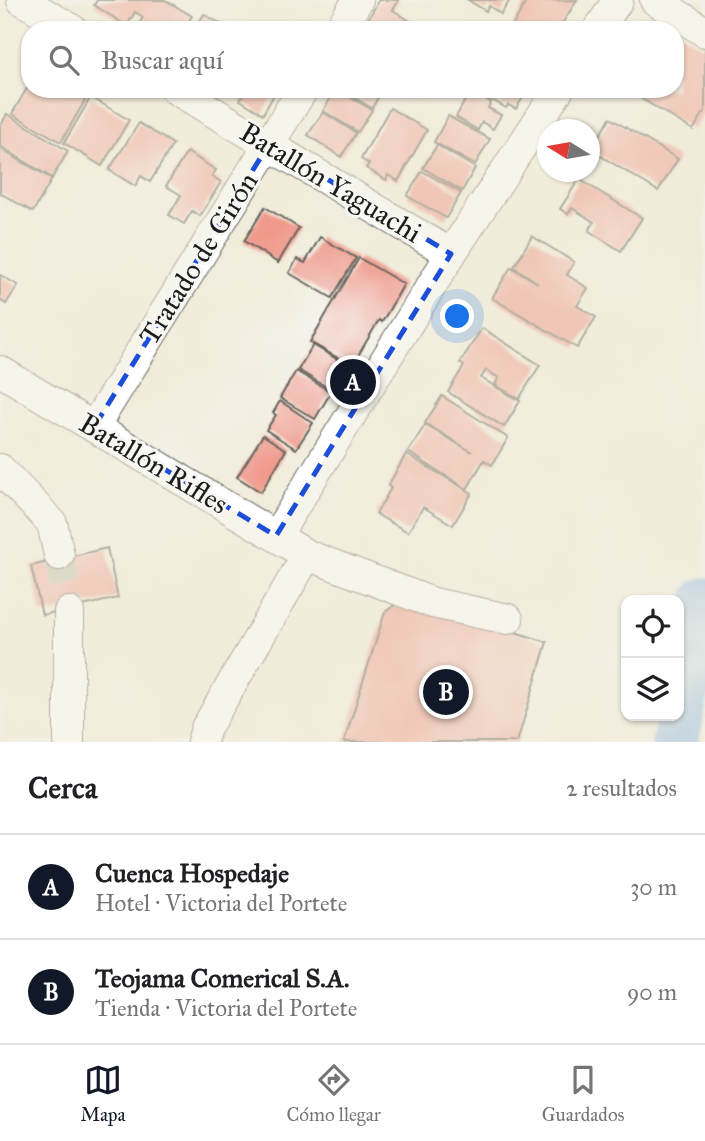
<!DOCTYPE html>
<html lang="es">
<meta charset="utf-8">
<style>
body{margin:0;font-family:"IM FELL Great Primer",serif;background:#f2f2f2;color:#202124}
.controls{position:absolute;right:21px;bottom:21px;display:grid;overflow:hidden;border-radius:14px;box-shadow:0 2px 5px #0004}
.controls button{width:63px;height:63px;display:grid;place-items:center;padding:0;border:0;border-bottom:2px solid #e0e0e0;background:#fff;color:#202124;font:35px sans-serif}
.compass{position:absolute;left:537px;top:119px;width:63px;height:63px;border-radius:50%;background:#fff;box-shadow:0 2px 5px #0004;rotate:281deg}
.you{position:absolute;left:458px;top:317px;width:24px;height:24px;margin:-18px;border:5px solid #fff;border-radius:50%;background:#1a73e8;box-shadow:0 0 0 10px #1a73e833}
.badge{display:grid;place-items:center;width:46px;height:46px;border-radius:50%;background:#111827;color:#fff;font-size:23px;font-weight:700}
.pin{position:absolute;translate:-50% -50%;border:4px solid #fff;box-shadow:0 2px 7px #0006}
.list{margin:0;padding:0;list-style:none}
h2{display:flex;justify-content:space-between;align-items:center;height:91px;margin:0;padding:0 28px;font-size:30px}
h2 small{font-size:23px;font-weight:400;color:#757577}
.list li{display:grid;grid-template-columns:46px 1fr auto;gap:21px;align-items:center;box-sizing:border-box;height:105px;padding:0 28px;border-top:2px solid #e0e0e0}
.list b{display:block;font-size:26px;white-space:nowrap}
.list p{margin:0;font-size:23px;white-space:nowrap;color:#757577}
.list em{font-size:23px;font-style:normal;color:#757577}
.icon{flex:none;width:38px;height:38px;fill:none;stroke:currentColor;stroke-width:2;stroke-linecap:round;stroke-linejoin:round}
.map{position:relative;flex:none;width:705px;height:742px;overflow:hidden}
.search{position:absolute;background:#fff;box-shadow:0 2px 5px #0004;left:21px;right:21px;top:21px;height:77px;display:flex;align-items:center;gap:18px;box-sizing:border-box;padding:0 24px;border-radius:28px;color:#757577;font-size:26px}
.sheet{height:301px;background:#fff}
nav{display:flex;justify-content:space-around;align-items:center;box-sizing:border-box;height:98px;border-top:2px solid #e0e0e0;background:#fff;font-size:19px;color:#757577}
nav a{display:grid;justify-items:center;gap:4px}
nav .on{color:#111827}
.map>svg:first-child{display:block}
</style>
<div class="map">
<svg width="705" height="742" viewBox="0 0 705 742">
<rect width="100%" height="100%" fill="#f6f6f2"/>
<filter id="ink" filterUnits="userSpaceOnUse"><feTurbulence type="fractalNoise" baseFrequency=".0143" numOctaves="2"/><feDisplacementMap in="SourceGraphic" scale="14" xChannelSelector="R" yChannelSelector="G"/><feConvolveMatrix kernelMatrix="1 2 1 2 8 2 1 2 1" color-interpolation-filters="sRGB"/></filter>
<filter id="wash" filterUnits="userSpaceOnUse"><feTurbulence type="fractalNoise" baseFrequency=".00686" numOctaves="4" result="noise"/><feDisplacementMap in="SourceGraphic" scale="28" xChannelSelector="R" yChannelSelector="G"/><feGaussianBlur stdDeviation="1.57" result="paint"/><feColorMatrix in="noise" values="0 0 0 0 0 0 0 0 0 0 0 0 0 0 0 0 0 1.4 0 .05"/><feComposite in="paint" operator="in"/></filter>
<g filter="url(#wash)">
<rect width="100%" height="100%" fill="#f1ecda"/>
<g fill="none" stroke-linecap="round" stroke-linejoin="round">
<path stroke="#79aae4" stroke-width="47" d="M675,742L705,601"/>
</g>
<g id="blocks">
<g fill="#f0988a">
<path d="M97,0H165L192,16L183,30H136L143,17L135,12L127,26L94,5Z"/>
<path d="M379,0H399L393,10L418,26L416,30H381L367,21Z"/>
<path d="M468,0H510L501,14L489,6L486,11Z"/>
<path d="M527,0L532,1L577,0L558,30H510Z"/>
<path d="M204,14L231,30H194Z"/>
<path d="M675,30L705,48V111L693,130L637,96L641,89H675Z"/>
<path d="M30,83V89H78L88,95L61,142L12,114Z"/>
<path d="M247,89H277L263,114L240,100Z"/>
<path d="M336,89L372,110L358,132L323,111Z"/>
<path d="M340,89H383L372,108Z"/>
<path d="M473,89H528L516,109L508,105L506,108Z"/>
<path d="M470,91L491,102L488,108L501,115L493,129L482,122L478,130L456,117Z"/>
<path d="M91,97L129,120L102,166L64,143Z"/>
<path d="M390,108L427,130L398,181L388,175L386,180L366,168L369,164L361,159Z"/>
<path d="M323,112L356,133L341,157L308,135Z"/>
<path d="M7,114L68,151L52,178L0,146V127Z"/>
<path d="M448,116L490,139L475,165L434,142Z"/>
<path d="M610,118L678,159L658,191L591,150Z"/>
<path d="M139,123L173,144L150,182L141,176L135,186L109,170Z"/>
<path d="M437,145L475,168L462,191L423,168Z"/>
<path d="M0,149L52,179L33,212L0,193Z"/>
<path d="M187,152L216,170L212,176L221,182L200,216L192,211L184,224L169,215L181,195L166,186Z"/>
<path d="M422,171L461,193L446,218L407,196Z"/>
<path d="M579,179L642,218L621,251L589,231L594,222L572,208L568,214L560,209Z"/>
<path d="M265,207L299,228L278,263L244,241Z"/>
<path d="M532,236L574,262L567,275L588,288L577,306L596,317L577,348L492,298L511,267L538,283L514,267Z"/>
<path d="M320,237L356,258L332,298L289,273L297,259L305,263Z"/>
<path d="M359,258L404,284L382,322L379,320L352,366L310,342Z"/>
<path d="M0,275L18,285L6,304L0,300Z"/>
<path d="M482,328L540,365L519,399L495,385L499,378L486,370L481,378L520,401L504,427L448,392L464,366L460,363Z"/>
<path d="M313,345L350,367L335,392L298,370Z"/>
<path d="M296,371L331,392L315,419L280,398Z"/>
<path d="M442,396L508,438L492,465L484,460L467,489L408,452L425,425L472,452L425,423Z"/>
<path d="M280,401L313,423L296,449L266,430L276,415L273,413Z"/>
<path d="M263,435L286,450L261,492L237,477Z"/>
<path d="M406,454L472,493L453,525L423,507L408,532L376,514L391,488L388,486Z"/>
<path d="M107,548L118,598L42,615L31,566Z"/>
<path d="M399,596L547,642L517,742H344L385,612L396,604Z"/>
</g>
</g>
</g>
<g filter="url(#ink)">
<use href="#blocks" fill-opacity="0" stroke="#67655e" stroke-width="2"/>
<g fill="none" stroke-linecap="round" stroke-linejoin="round">
<path stroke="#c6c2b4" stroke-width="30" stroke-dasharray="30 15" stroke-linecap="butt" d="M59,555L69,612"/>
<g stroke="#67655e" stroke-width="32">
<g id="minor">
<path d="M22,0L73,30"/>
<path d="M655,0L705,32"/>
<path d="M339,30L358,0"/>
<path d="M598,30L618,0"/>
<path d="M175,89L451,254"/>
<path d="M0,371L307,555L433,603L508,619"/>
<path d="M94,427L303,89"/>
<path d="M0,469L52,523L59,555"/>
<path d="M276,536L451,254L559,89"/>
<path d="M69,612V742"/>
<path d="M202,742L206,728L307,555"/>
</g>
</g>
<use href="#minor" stroke="#fff" stroke-width="30"/>
</g>
</g>
<path d="M0 0H705V742H0ZM269,144L451,254L276,536L94,427Z" fill="#f1ecda" fill-opacity=".55" fill-rule="evenodd"/>
<path fill="none" stroke="#1d4ed8" stroke-width="5" stroke-dasharray="14 9" stroke-linejoin="round" d="M269,144L451,254L276,536L94,427Z"/>
<g text-anchor="middle" stroke-width="6" stroke-linejoin="round" paint-order="stroke">
<g font-size="28" fill="#1c1c1c" stroke="#f6f6f2">
<text transform="translate(331 182) rotate(31)" y="10">Batallón Yaguachi</text>
<text transform="translate(198 258) rotate(-58)" y="10">Tratado de Girón</text>
<text transform="translate(154 463) rotate(31)" y="10">Batallón Rifles</text>
</g>
</g>
</svg>
<div class="controls">
<button><svg class="icon" aria-label="locate" viewBox="0 0 24 24"><circle cx="12" cy="12" r="6"/><path d="M12 2v4M12 18v4M2 12h4M18 12h4"/></svg></button>
<button><svg class="icon" aria-label="layers" viewBox="0 0 24 24"><path d="M12 4l9 5-9 5-9-5zM3 14l9 5 9-5"/></svg></button>
</div>
<svg class="compass" viewBox="-18 -18 36 36"><path d="M0-13l5 13h-10z" fill="#e53935"/><path d="M0 13l5-13h-10z" fill="#757577"/></svg>
<div class="you"></div>
<div class="pin badge" style="left:353px;top:382px">A</div>
<div class="pin badge" style="left:446px;top:692px">B</div>
<div class="search"><svg class="icon" aria-label="search" viewBox="0 0 24 24"><circle cx="10" cy="10" r="6"/><path d="M15 15l6 6"/></svg>Buscar aquí</div>
</div>
<section class="sheet">
<h2>Cerca<small>2 resultados</small></h2>
<ul class="list">
<li><span class="badge">A</span><div><b>Cuenca Hospedaje</b><p>Hotel · Victoria del Portete</p></div><em>30 m</em></li>
<li><span class="badge">B</span><div><b>Teojama Comerical S.A.</b><p>Tienda · Victoria del Portete</p></div><em>90 m</em></li>
</ul>
</section>
<nav>
<a class="on"><svg class="icon" aria-label="map" viewBox="0 0 24 24"><path d="M3 6l6-2 6 2 6-2v14l-6 2-6-2-6 2zM9 4v14M15 6v14"/></svg>Mapa</a>
<a><svg class="icon" aria-label="directions" viewBox="0 0 24 24"><path d="M12 3l9 9-9 9-9-9zM9 14v-3h6M13 9l2 2-2 2"/></svg>Cómo llegar</a>
<a><svg class="icon" aria-label="saved" viewBox="0 0 24 24"><path d="M7 4h10v16l-5-4-5 4z"/></svg>Guardados</a>
</nav>
